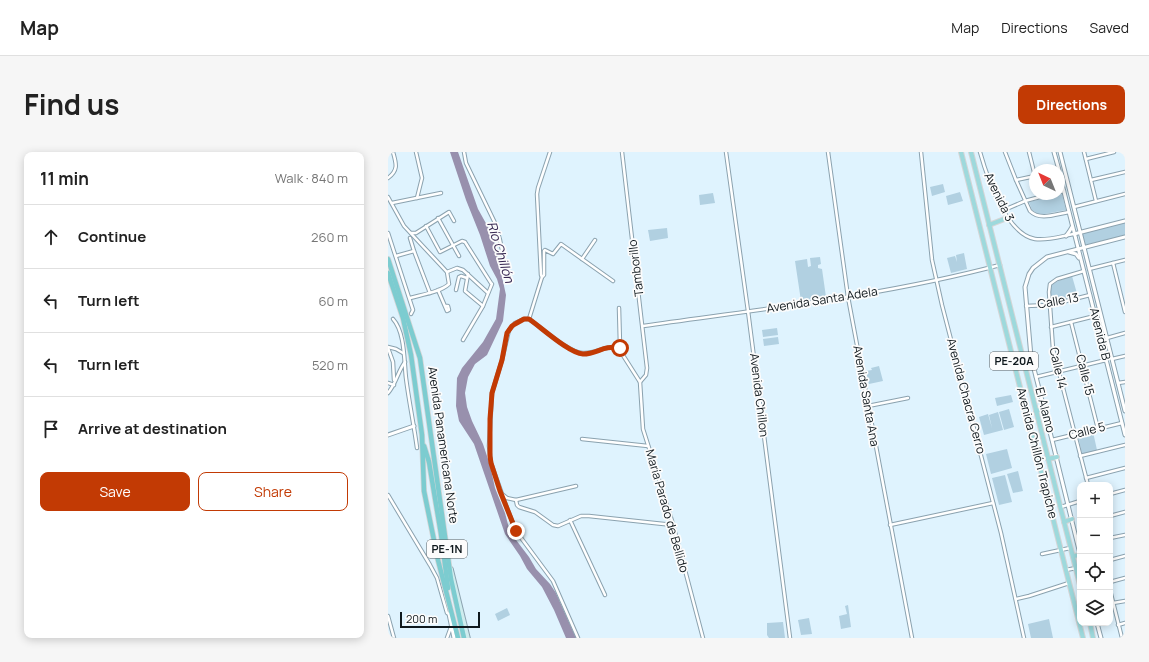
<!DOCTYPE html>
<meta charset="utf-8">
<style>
body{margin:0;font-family:Manrope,sans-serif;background:#f6f6f6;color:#222}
.controls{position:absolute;right:12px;bottom:12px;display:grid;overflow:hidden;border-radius:8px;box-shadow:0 2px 10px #0003}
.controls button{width:36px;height:36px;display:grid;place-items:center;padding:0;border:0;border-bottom:1px solid #e0e0e0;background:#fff;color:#222;font:20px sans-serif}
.compass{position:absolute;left:641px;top:12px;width:36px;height:36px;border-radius:50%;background:#fff;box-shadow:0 2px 10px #0003;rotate:317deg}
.scale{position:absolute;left:12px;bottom:10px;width:80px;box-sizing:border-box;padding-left:4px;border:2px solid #0f181d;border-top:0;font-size:11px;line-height:14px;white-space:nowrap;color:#0f181d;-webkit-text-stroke:3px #fcfcfc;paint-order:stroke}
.stop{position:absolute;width:12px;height:12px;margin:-9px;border:3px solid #c23a04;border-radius:50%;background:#fff}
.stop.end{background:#c23a04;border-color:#fff;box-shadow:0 1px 4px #0008}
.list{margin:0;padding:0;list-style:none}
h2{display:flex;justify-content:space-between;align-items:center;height:52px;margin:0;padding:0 16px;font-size:17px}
h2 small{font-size:13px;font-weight:400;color:#767676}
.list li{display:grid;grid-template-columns:26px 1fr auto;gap:12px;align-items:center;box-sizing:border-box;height:64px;padding:0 16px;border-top:1px solid #e0e0e0}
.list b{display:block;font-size:15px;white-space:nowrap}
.list em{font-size:13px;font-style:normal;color:#767676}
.actions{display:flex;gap:8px;padding:12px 16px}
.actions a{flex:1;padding:9px 0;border:1px solid #c23a04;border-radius:8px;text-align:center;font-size:14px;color:#c23a04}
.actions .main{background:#c23a04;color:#fff}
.icon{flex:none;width:22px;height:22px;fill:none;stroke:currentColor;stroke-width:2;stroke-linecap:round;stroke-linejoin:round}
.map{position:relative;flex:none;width:737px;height:486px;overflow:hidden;border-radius:8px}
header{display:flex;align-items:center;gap:24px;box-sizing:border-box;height:56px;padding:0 20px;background:#fff;border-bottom:1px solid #e0e0e0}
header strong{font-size:19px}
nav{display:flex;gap:22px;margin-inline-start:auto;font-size:14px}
.intro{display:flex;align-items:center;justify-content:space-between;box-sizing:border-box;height:96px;padding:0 24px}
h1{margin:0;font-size:28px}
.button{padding:10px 18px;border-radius:8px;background:#c23a04;color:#fff;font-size:14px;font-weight:700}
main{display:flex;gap:24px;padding:0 24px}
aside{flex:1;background:#fff;border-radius:8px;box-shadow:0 2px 10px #0003}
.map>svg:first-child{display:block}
</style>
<header>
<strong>Map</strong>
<nav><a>Map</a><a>Directions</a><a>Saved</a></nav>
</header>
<div class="intro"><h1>Find us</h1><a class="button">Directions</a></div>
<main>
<aside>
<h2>11 min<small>Walk · 840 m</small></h2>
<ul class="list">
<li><svg class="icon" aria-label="ahead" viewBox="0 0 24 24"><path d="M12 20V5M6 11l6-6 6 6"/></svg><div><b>Continue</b></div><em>260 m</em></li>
<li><svg class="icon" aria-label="left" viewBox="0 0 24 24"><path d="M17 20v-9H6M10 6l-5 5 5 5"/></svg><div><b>Turn left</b></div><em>60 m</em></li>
<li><svg class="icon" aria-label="left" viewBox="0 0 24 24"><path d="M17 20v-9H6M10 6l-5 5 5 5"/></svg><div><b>Turn left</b></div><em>520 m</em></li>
<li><svg class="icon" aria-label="arrive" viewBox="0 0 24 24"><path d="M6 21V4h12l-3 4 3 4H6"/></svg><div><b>Arrive at destination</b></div></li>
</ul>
<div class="actions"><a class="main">Save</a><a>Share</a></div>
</aside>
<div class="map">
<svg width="737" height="486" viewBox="0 0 737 486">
<rect width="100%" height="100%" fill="#dff3fe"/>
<g fill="#b1d0e1">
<path d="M555,32L557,40L544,44L542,35Z"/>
<path d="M572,40L575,49L560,53L558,44Z"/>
<path d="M325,41L327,51L312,53L311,43Z"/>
<path d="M674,42L678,58L651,63L644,58L641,50Z"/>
<path d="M737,70V83L697,93L694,81Z"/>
<path d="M279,76L280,86L262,89L260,78Z"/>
<path d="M576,101L579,117L563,121L559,106L567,104L569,110L568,103Z"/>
<path d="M432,105L433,112L430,113V116L434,117L438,145L413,149L407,109L419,107L420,115L423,114L422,106Z"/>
<path d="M684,124L690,145L663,151L662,140L664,133L670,129Z"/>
<path d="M389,176L390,183L375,185L374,178Z"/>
<path d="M390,185L391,192L376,194L375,187Z"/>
<path d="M491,214L495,229L481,232L478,219L484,218L483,216Z"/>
<path d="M623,243L625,250L609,254L607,246Z"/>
<path d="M621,257L626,275L616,278L611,260Z"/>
<path d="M610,260L615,278L596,283L591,265L600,262L604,276L601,263Z"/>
<path d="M705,280L709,298L694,302L690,284Z"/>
<path d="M619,297L624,316L603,322L598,302Z"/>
<path d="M630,319L635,339L625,341L619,322Z"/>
<path d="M617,323L624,350L611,353L604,326Z"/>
<path d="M460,453L463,475L453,477L451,464L459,462L457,454Z"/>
<path d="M119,456L122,463L110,469L107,462Z"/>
<path d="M421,466L424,482L413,483L410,468Z"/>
<path d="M661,467L665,486H643L640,472Z"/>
<path d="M395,470L397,486H381L379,483V471Z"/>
</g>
<path fill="#9890ad" d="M62,0H70L90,57L105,84L118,143L115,169L99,203L87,212L80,225L77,241L79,255L84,269L95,292L102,313L107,336L117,361L122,380L141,405L148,417L162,432L168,441L188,486H178L166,458L154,435L139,417L132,404L117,382L86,292L71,269L68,254L69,226L74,216L95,190L108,167L112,137L109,127L102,114L92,83L78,48Z"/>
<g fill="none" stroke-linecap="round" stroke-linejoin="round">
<g stroke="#8ba2af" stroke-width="4.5">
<g id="minor">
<path d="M28,0L34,26L29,46"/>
<path d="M76,0L78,11L107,71L112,88L119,125"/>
<path d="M234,0L259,216L258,223L252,230"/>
<path d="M338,0L360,159L402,486"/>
<path d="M440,0L460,145L524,486"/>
<path d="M533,0L544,108L554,153L613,381L636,486"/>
<path d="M592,0C599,25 618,82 647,87C659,89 674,84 686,82"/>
<path d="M617,0L628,28L642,59C652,69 668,62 681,60"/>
<path d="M641,0L647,24"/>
<path d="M696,0L708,49"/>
<path d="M698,7L726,0"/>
<path d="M0,26C11,18 8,11 5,0"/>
<path d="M628,28L647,24"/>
<path d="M703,28L737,20"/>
<path d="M671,40L676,39"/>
<path d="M0,45L16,74L59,120L61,132C53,140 33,143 22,146"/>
<path d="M4,51L53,41"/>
<path d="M686,55L737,42"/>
<path d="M616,58L637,49L663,42"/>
<path d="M50,66L71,104"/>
<path d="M38,74L52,100L74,89L77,90L103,131L104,132L95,154L75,188"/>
<path d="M0,81L25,158L23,162"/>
<path d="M23,81H28L61,60L66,69"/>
<path d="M22,86L26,99L42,141"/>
<path d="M8,104L26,99"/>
<path d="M194,107L207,88"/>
<path d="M725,111L737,160"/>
<path d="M701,117L737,108"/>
<path d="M696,119L669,127L662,132L661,140L665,197L700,333"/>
<path d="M59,120L69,116L75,118L100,141"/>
<path d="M80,122L77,139L95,154"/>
<path d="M154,125L156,123V99L157,98L165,102L173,92L225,129"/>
<path d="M50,138L59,159L61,158L60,154H57"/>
<path d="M68,138L71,125L73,124L79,126"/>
<path d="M638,154L662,153L702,143"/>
<path d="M5,167C17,180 16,209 18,226C21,250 26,273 29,296"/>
<path d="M141,167L154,125L153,123L149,42L150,36L162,0"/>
<path d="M683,170L710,277"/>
<path d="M255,174C374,157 495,144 612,113"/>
<path d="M663,175L707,164"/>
<path d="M719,186L737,181"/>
<path d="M0,195L8,197L15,201"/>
<path d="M0,196L5,210L6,228"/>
<path d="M231,197L232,193L231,156"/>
<path d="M724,207L737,204"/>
<path d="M648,225L718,208"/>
<path d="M0,231L6,233"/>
<path d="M730,231L737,230"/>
<path d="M0,241C8,232 10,219 17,210"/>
<path d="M480,254L520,246"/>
<path d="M194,287L260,294"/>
<path d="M664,288L734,271"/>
<path d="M692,304L737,293"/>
<path d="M698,326L737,316"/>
<path d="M188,334L128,348L119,346L114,342L103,311L101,294L104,241L114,208L121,178L127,171L136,167H141C154,176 181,201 195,201C210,202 216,192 231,197L252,230L255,277L284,369L315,486"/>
<path d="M722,342L737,338"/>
<path d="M0,343L42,413L49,426L59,461L61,462"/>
<path d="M114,343L128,379L165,429L190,486"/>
<path d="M128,348L129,353L131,355L147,360L165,373L170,374L193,364H201L285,373"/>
<path d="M673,355L692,349"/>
<path d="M722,364L737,360"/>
<path d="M182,368L217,443"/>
<path d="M502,373L605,351"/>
<path d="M722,386L737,383"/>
<path d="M654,402L682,396"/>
<path d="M722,408L737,404"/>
<path d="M678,418L688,416"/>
<path d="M722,430L737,426"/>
<path d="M722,438L734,486"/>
<path d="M628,447L641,444L681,431"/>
<path d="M725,451L737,449"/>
<path d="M0,464L6,486"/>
<path d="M730,473L737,471"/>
<path d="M59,486L63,475"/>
</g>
</g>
<g stroke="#8ba2af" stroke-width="5">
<g id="tertiary">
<path d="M666,0L671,18"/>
<path d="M672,0L737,259"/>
<path d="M671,20L737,283"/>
<path d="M686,82L737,69"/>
<path d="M678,84L681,80L684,75"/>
<path d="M681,100L688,102L691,106"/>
<path d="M0,283L26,274"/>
<path d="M692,402L664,288L643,205L637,135L641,122L645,116L659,105L737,85"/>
<path d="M61,462L66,486"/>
<path d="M709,471L713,486"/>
</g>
</g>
<g stroke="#8ba2af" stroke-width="5.5">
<path id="secondary" d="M63,417L80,486"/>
</g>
<g stroke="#d4d5d6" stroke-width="6">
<g id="primary">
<path d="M573,0L695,486"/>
<path d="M583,0L692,433"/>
<path d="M601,73L619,66"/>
<path d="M648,259L656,257"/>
<path d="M660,307L669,305"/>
<path d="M676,370L684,367"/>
<path d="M685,404L692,403"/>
<path d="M702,471L705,486"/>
</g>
</g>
<g stroke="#d4d5d6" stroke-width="6">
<g id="trunk">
<path d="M0,107L32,206L63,427L76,486"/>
<path d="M0,121L15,166L23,203L34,283L36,339L50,408L70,486"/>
<path d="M36,294L41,310L53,382L60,436"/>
</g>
</g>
<use href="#minor" stroke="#fff" stroke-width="2.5"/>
<use href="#tertiary" stroke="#fff" stroke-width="3"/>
<use href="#secondary" stroke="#ceecee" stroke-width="3.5"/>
<use href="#primary" stroke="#9dd9dc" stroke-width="4"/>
<use href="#trunk" stroke="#7cccd0" stroke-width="4.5"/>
</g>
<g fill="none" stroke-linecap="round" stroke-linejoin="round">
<path stroke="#c23a04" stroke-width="5" d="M128,379L112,339L103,311L102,304V267L104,241L114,208L119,181L124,174L127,172L136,167H141C154,176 181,201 195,202C210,202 216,192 231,197L232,196"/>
</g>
<g text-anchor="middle" stroke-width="3.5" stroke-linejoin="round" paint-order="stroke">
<g fill="#fcfcfc" stroke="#565c60" stroke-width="1">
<rect x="602" y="200" width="48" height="18" rx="3"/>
<rect x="39" y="388" width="40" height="18" rx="3"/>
</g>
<g font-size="11" font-weight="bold" fill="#0f181d">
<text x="626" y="213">PE-20A</text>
<text x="59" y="401">PE-1N</text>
</g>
<g font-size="12" fill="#0f181d" stroke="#fcfcfc">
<text transform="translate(611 45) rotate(64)" y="4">Avenida 3</text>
<text transform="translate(248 116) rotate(-97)" y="4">Tamborillo</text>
<text transform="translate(434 148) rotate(-9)" y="4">Avenida Santa Adela</text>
<text transform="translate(670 149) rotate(-10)" y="4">Calle 13</text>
<text transform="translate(712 182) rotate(76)" y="4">Avenida B</text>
<text transform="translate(670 216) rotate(77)" y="4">Calle 14</text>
<text transform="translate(697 223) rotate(76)" y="4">Calle 15</text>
<text transform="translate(371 243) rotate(83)" y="4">Avenida Chillon</text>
<text transform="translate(478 244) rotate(80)" y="4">Avenida Santa Ana</text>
<text transform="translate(578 244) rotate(75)" y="4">Avenida Chacra Cerro</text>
<text transform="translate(657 258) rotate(75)" y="4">El Alamo</text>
<text transform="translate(699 279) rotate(-14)" y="4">Calle 5</text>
<text transform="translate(55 293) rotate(82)" y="4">Avenida Panamericana Norte</text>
<text transform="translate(649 301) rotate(76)" y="4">Avenida Chillón Trapiche</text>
<text transform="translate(279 359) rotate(74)" y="4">María Parado de Bellido</text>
</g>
<g font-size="13" font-style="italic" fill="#362751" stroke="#fcfcfc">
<text transform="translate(113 100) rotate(73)" y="5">Río Chillón</text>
</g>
</g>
</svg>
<div class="controls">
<button>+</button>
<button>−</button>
<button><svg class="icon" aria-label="locate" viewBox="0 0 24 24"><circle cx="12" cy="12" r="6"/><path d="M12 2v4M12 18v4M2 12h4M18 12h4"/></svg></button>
<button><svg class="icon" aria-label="layers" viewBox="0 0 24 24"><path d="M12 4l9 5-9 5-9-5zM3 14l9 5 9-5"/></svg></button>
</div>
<svg class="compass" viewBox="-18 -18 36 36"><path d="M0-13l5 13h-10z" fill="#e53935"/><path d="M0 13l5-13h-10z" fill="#767676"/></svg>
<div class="scale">200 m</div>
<div class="stop" style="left:232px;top:196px"></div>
<div class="stop end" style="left:128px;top:379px"></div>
</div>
</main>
